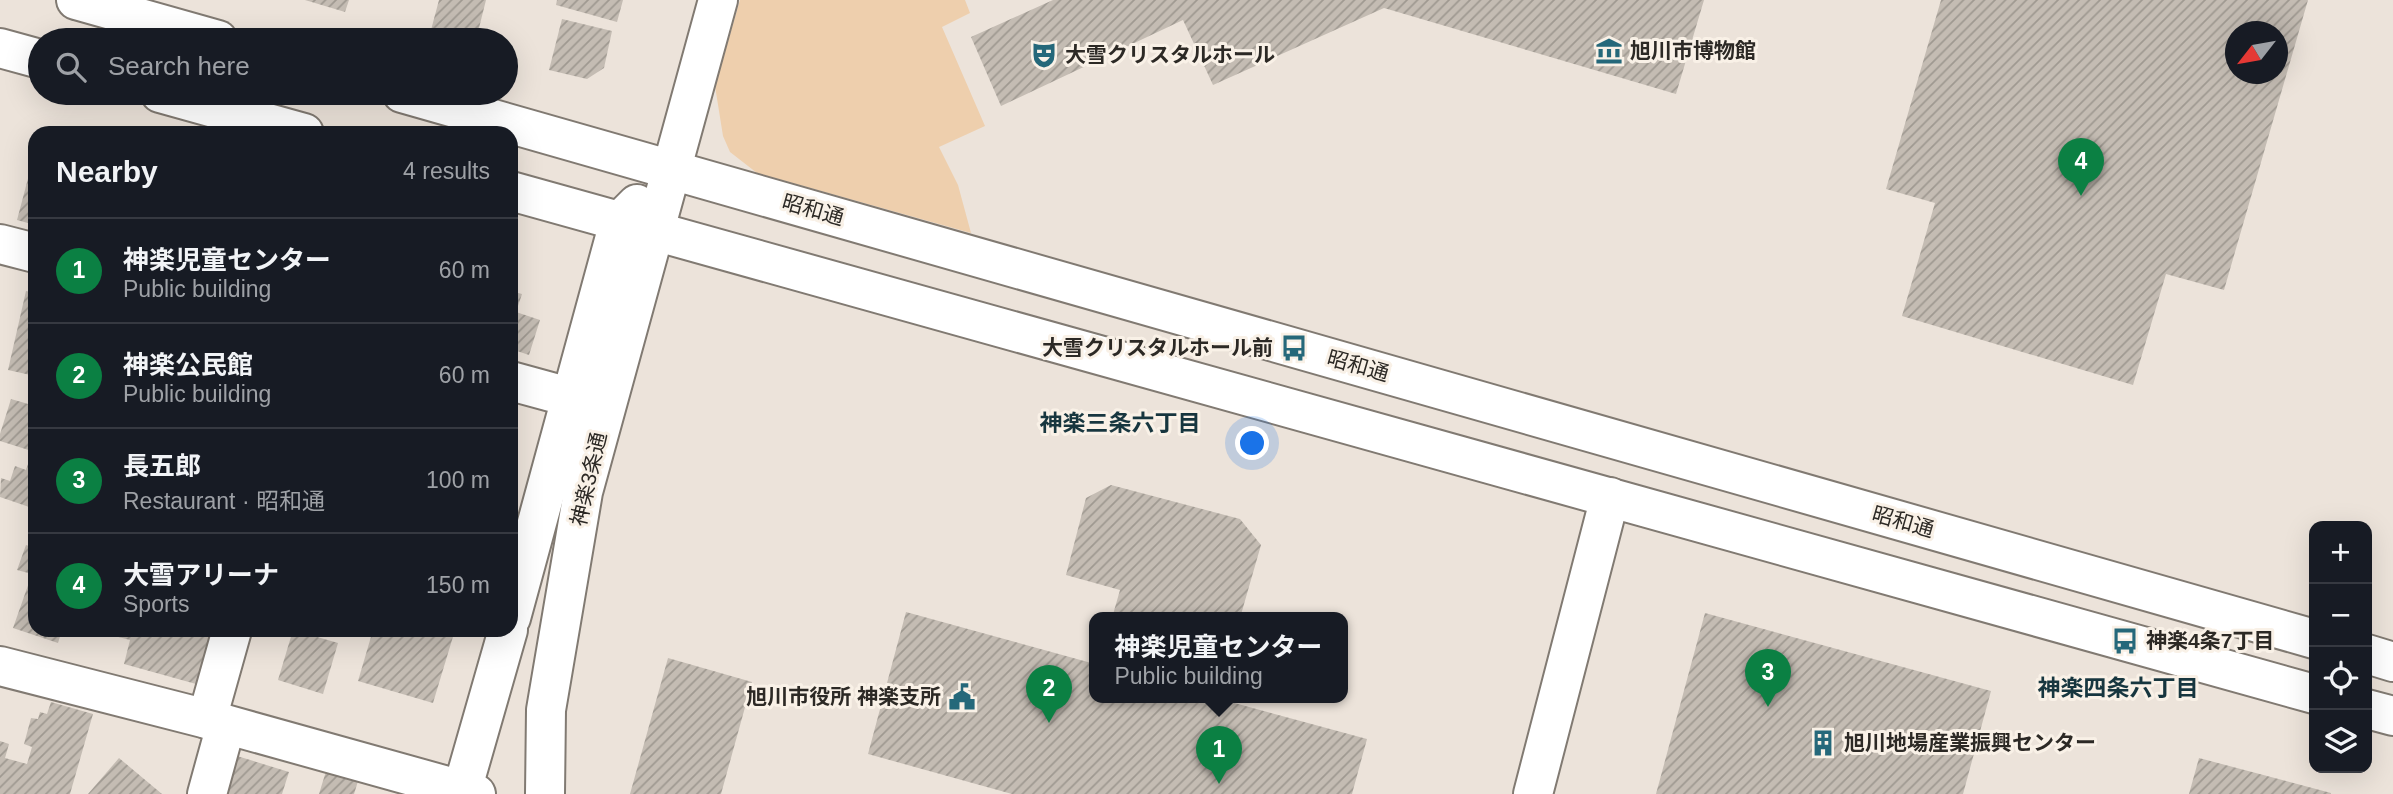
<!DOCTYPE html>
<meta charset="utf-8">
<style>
body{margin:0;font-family:Helvetica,"Noto Sans JP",sans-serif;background:#242831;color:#f1f3f6}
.controls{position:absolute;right:21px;bottom:21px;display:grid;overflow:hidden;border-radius:14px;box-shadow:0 7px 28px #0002}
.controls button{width:63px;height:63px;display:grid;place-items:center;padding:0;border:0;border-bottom:2px solid #363941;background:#171b24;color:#f1f3f6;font:35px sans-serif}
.compass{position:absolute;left:2225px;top:21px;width:63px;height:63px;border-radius:50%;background:#171b24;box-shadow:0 7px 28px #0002;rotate:239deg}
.you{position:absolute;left:1253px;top:444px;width:24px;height:24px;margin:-18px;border:5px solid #fff;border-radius:50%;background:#1a73e8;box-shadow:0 0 0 10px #1a73e833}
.badge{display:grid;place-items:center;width:46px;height:46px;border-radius:50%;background:#0b8043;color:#fff;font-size:23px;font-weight:700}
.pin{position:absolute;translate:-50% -58px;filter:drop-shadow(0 2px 4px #0008)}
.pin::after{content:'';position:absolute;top:37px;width:24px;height:21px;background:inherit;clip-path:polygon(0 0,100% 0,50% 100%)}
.popup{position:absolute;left:1089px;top:612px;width:259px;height:91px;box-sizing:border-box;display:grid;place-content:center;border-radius:14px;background:#171b24;filter:drop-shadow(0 2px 5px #0005);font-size:23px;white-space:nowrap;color:#9ea1a6}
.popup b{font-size:26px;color:#f1f3f6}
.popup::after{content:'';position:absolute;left:50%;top:100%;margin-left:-14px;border:14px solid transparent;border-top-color:#171b24}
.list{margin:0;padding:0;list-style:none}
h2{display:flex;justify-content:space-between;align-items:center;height:91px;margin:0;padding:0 28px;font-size:30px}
h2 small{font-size:23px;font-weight:400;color:#9ea1a6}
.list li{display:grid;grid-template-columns:46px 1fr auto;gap:21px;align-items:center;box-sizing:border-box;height:105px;padding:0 28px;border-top:2px solid #363941}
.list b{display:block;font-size:26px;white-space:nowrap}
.list p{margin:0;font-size:23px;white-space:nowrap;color:#9ea1a6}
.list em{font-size:23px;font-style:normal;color:#9ea1a6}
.icon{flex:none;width:38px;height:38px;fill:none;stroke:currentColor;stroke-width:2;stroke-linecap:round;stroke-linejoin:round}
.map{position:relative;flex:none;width:2393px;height:794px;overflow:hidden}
.search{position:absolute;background:#171b24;box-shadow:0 7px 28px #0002;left:28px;top:28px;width:490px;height:77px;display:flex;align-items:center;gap:18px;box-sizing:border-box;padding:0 24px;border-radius:38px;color:#9ea1a6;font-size:26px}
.panel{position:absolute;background:#171b24;box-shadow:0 7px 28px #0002;left:28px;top:126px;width:490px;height:511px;border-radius:21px}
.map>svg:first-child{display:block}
</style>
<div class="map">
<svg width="2393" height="794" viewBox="0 0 2393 794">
<defs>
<pattern id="building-hatch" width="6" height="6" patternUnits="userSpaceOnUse" patternTransform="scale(1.75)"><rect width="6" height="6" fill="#c4bcb3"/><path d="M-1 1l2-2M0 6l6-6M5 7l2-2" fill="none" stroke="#9f9991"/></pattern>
</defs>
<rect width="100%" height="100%" fill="#ece3da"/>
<path fill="#eecfad" d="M740,0H965L970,13L942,27L985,126L939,147L958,185L971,233L757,173L730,152L723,136L715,86Z"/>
<g fill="url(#building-hatch)" fill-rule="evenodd">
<path d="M305,0H349L345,12Z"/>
<path d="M439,0H486L476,40L431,30Z"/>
<path d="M557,0H623L617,22L556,5Z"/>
<path d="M1053,0H1704L1676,94L1384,8L1213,85L1183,20L1001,106L971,37Z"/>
<path d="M1941,0H2308L2224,290L2166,274L2133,385L1902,316L1935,203L1886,189ZM2236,32H2278V74H2236Z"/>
<path d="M562,19L612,31L604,68L587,79L549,70Z"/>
<path d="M34,156H35V225L17,220Z"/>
<path d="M26,291L35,293V376L8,370Z"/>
<path d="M511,291L522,294L516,312L540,320L529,355L511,349Z"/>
<path d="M11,399L35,406V452L0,441V434Z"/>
<path d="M30,458L35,460V509L0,497L1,478L10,481L15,466L26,470Z"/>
<path d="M1111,485L1240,519L1261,545L1240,618H1226L1203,612L1201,618H1112L1120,590L1066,575L1086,498Z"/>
<path d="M26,545L35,548V630H62L58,643L13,628L32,574L17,570Z"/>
<path d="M906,612L1095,664V698H1216L1367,739L1352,794H1012L868,754Z"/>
<path d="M1705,613L1991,691L1963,794H1656Z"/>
<path d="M108,630H211L196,684L124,664L130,640L107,634Z"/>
<path d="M293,630L338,643L323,694L278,680Z"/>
<path d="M373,630H455L433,703L358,681Z"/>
<path d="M668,658L752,682L721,794H630Z"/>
<path d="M51,702L93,714L70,794H0V741L9,744L5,758L27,764L32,747L24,744L31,718L38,719L40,712L47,714Z"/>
<path d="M237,756L289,772L282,794H226Z"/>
<path d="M119,758L162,794H88Z"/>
<path d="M2199,758L2331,793V794H2189Z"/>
<path d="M327,768L359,778L354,794H319Z"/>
</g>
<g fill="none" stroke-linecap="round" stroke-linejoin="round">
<g stroke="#817a72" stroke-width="42">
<g id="minor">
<path d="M76,0L218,40"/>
<path d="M0,48L40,59"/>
<path d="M160,93L304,133"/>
<path d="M402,93L2314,639"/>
<path d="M511,191L2314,694"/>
<path d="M0,244L35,253"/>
<path d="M511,381L573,398"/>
<path d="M511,618L619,222L637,204"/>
<path d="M2367,654L2393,662"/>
<path d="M0,666L207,719L476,794"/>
<path d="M2367,709L2393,716"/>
<path d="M207,719L232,630"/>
<path d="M207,794L226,725"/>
<path d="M461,794L508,630"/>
<path d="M545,794L546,710L583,492L718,0"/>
<path d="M1533,794L1610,497"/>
</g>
</g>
<use href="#minor" stroke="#fff" stroke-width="38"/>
</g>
<defs>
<g id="museum-bare" transform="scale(2.1)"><path d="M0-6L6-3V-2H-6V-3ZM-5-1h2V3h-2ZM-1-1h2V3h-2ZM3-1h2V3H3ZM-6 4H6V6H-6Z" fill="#25687a" stroke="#f9f1e7" stroke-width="2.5" paint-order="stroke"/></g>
<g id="theatre-bare" transform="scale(2.1)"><path d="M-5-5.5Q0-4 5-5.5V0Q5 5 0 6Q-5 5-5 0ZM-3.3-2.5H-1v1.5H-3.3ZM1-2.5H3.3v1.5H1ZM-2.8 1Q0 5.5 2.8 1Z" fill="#25687a" stroke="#f9f1e7" stroke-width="2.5" paint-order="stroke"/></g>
<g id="bus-bare" transform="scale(2.1)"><path d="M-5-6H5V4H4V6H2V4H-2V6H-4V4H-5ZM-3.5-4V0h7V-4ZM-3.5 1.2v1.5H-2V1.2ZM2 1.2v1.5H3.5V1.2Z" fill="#25687a" stroke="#f9f1e7" stroke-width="2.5" paint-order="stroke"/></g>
<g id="civic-bare" transform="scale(2.1)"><path d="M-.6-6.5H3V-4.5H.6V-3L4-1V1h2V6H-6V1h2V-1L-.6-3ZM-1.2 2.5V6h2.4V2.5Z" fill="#25687a" stroke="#f9f1e7" stroke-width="2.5" paint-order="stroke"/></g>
<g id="building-bare" transform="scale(2.1)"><path d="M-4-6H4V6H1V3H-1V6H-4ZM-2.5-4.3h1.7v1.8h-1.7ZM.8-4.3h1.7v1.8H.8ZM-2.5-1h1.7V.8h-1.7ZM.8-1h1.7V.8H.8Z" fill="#25687a" stroke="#f9f1e7" stroke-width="2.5" paint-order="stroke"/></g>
</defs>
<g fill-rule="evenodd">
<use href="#museum-bare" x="1609" y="51"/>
<use href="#theatre-bare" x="1044" y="55"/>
<use href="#bus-bare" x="1294" y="348"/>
<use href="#bus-bare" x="2125" y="641"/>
<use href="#civic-bare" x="962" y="697"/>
<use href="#building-bare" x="1823" y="743"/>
</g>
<g text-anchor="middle" stroke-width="6" stroke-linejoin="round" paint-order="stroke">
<g font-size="21" font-weight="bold" fill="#2c2925" stroke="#f9f1e7" text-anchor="start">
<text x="1630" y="58">旭川市博物館</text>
<text x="1065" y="62">大雪クリスタルホール</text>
<text x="1273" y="355" text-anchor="end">大雪クリスタルホール前</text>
<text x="2146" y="648">神楽4条7丁目</text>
<text x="941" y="704" text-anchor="end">旭川市役所 神楽支所</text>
<text x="1844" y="750">旭川地場産業振興センター</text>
</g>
<g font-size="21" fill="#2c2925" stroke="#f9f1e7">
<text transform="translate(813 210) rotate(16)" y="7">昭和通</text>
<text transform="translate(1358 366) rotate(16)" y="7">昭和通</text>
<text transform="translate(589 479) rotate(-77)" y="7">神楽3条通</text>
<text transform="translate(1903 522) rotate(16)" y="7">昭和通</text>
</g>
<g font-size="23" font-weight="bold" fill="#17363f" stroke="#f9f1e7">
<text x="1120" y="431">神楽三条六丁目</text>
<text x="2118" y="696">神楽四条六丁目</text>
</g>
</g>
</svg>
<div class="controls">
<button>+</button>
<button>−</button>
<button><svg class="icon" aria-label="locate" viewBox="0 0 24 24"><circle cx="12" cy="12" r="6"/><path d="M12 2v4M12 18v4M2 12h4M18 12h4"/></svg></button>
<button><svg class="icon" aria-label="layers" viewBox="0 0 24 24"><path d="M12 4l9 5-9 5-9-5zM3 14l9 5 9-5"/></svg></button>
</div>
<svg class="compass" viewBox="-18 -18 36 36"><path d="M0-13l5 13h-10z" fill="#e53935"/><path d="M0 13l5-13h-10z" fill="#9ea1a6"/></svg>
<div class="you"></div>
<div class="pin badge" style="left:1219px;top:784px">1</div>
<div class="popup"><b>神楽児童センター</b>Public building</div>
<div class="pin badge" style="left:1049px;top:723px">2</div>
<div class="pin badge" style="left:1768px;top:707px">3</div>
<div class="pin badge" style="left:2081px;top:196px">4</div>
<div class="search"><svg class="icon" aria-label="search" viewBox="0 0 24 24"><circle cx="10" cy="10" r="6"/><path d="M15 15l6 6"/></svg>Search here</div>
<section class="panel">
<h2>Nearby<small>4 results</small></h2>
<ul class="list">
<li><span class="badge">1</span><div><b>神楽児童センター</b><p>Public building</p></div><em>60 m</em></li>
<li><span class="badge">2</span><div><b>神楽公民館</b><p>Public building</p></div><em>60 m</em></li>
<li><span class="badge">3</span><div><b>長五郎</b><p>Restaurant · 昭和通</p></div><em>100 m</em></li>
<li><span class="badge">4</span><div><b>大雪アリーナ</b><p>Sports</p></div><em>150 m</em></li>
</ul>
</section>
</div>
